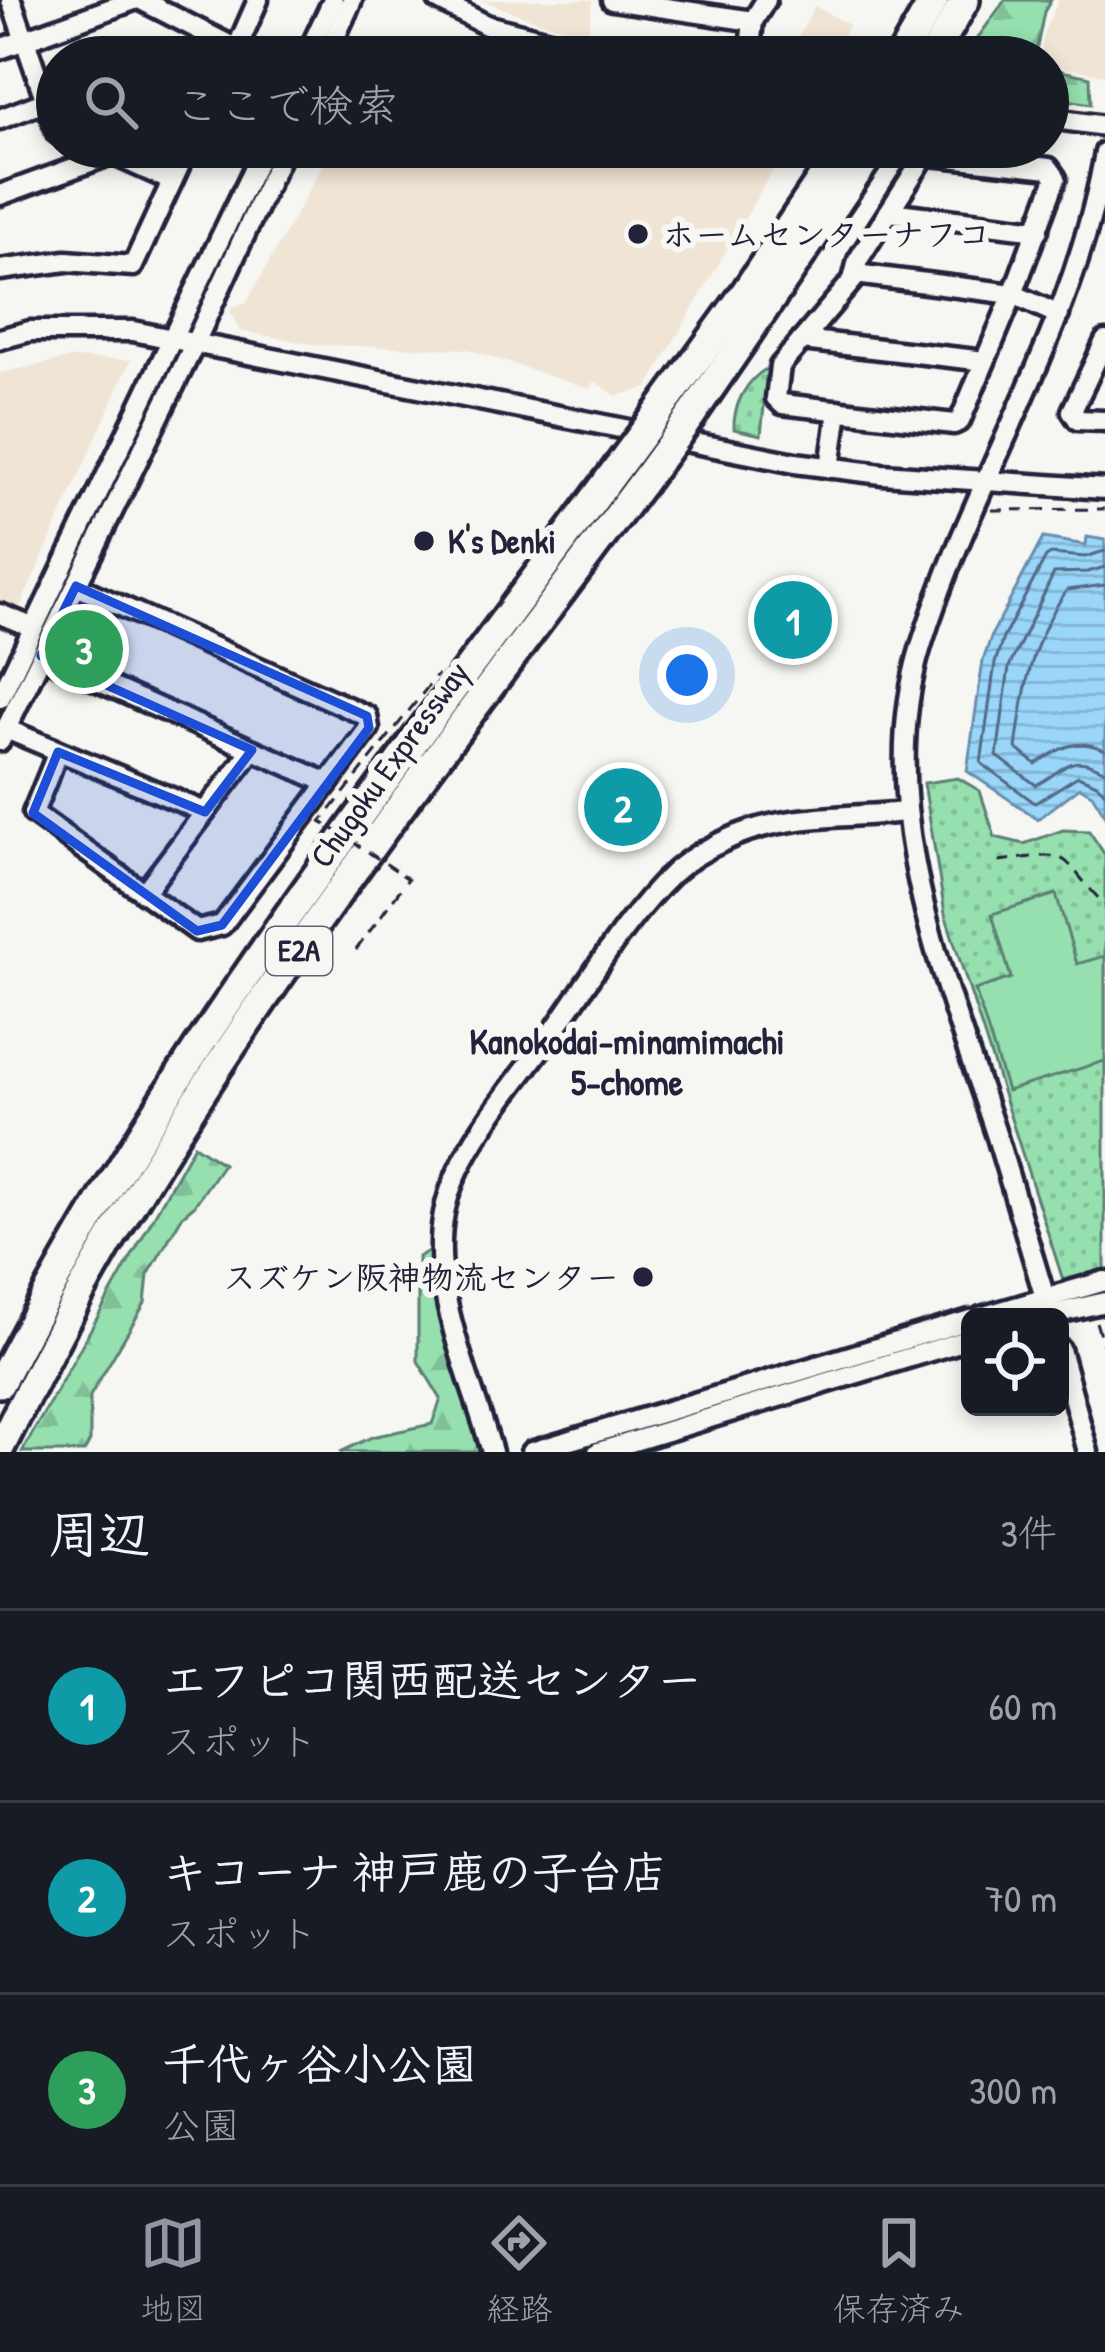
<!DOCTYPE html>
<html lang="ja">
<meta charset="utf-8">
<style>
body{margin:0;font-family:"Patrick Hand","Klee One",sans-serif;background:#242831;color:#f1f3f6}
.controls{position:absolute;right:36px;bottom:36px;display:grid;overflow:hidden;border-radius:18px;box-shadow:0 6px 18px #0003}
.controls button{width:108px;height:108px;display:grid;place-items:center;padding:0;border:0;border-bottom:3px solid #363941;background:#171b24;color:#f1f3f6;font:60px sans-serif}
.you{position:absolute;left:687px;top:675px;width:42px;height:42px;margin:-30px;border:9px solid #fff;border-radius:50%;background:#1a73e8;box-shadow:0 0 0 18px #1a73e833}
.badge{display:grid;place-items:center;width:78px;height:78px;border-radius:50%;background:#9495a2;color:#fff;font-size:39px;font-weight:700}
.pin{position:absolute;translate:-50% -50%;border:6px solid #fff;box-shadow:0 3px 12px #0006}
.list{margin:0;padding:0;list-style:none}
h2{display:flex;justify-content:space-between;align-items:center;height:156px;margin:0;padding:0 48px;font-size:51px}
h2 small{font-size:39px;font-weight:400;color:#9ea1a6}
.list li{display:grid;grid-template-columns:78px 1fr auto;gap:36px;align-items:center;box-sizing:border-box;height:192px;padding:0 48px;border-top:3px solid #363941}
.list b{display:block;font-size:45px;white-space:nowrap}
.list p{margin:0;font-size:39px;white-space:nowrap;color:#9ea1a6}
.list em{font-size:39px;font-style:normal;color:#9ea1a6}
.icon{flex:none;width:66px;height:66px;fill:none;stroke:currentColor;stroke-width:2;stroke-linecap:round;stroke-linejoin:round}
.map{position:relative;flex:none;width:1105px;height:1452px;overflow:hidden}
.search{position:absolute;background:#171b24;box-shadow:0 6px 18px #0003;left:36px;right:36px;top:36px;height:132px;display:flex;align-items:center;gap:30px;box-sizing:border-box;padding:0 42px;border-radius:66px;color:#9ea1a6;font-size:45px}
.sheet{height:732px;background:#171b24}
nav{display:flex;justify-content:space-around;align-items:center;box-sizing:border-box;height:168px;border-top:3px solid #363941;background:#171b24;font-size:33px;color:#9ea1a6}
nav a{display:grid;justify-items:center;gap:6px}
nav .on{color:#9495a2}
.map>svg:first-child{display:block}
</style>
<div class="map">
<svg width="1105" height="1452" viewBox="0 0 1105 1452">
<defs>
<pattern id="green-dots" width="8" height="8" patternUnits="userSpaceOnUse" patternTransform="scale(3)"><rect width="8" height="8" fill="#96dfae"/><path d="M2 2h.1M6 6h.1" fill="none" stroke="#81bf97" stroke-width="1.8" stroke-linecap="round"/></pattern>
<pattern id="forest-firs" width="22" height="20" patternUnits="userSpaceOnUse" patternTransform="scale(3)"><rect width="22" height="20" fill="#96dfae"/><path d="M5 1l3.5 6h-7zM16 11l3.5 6h-7z" fill="#81bf97"/></pattern>
<pattern id="water-rules" width="6" height="5" patternUnits="userSpaceOnUse" patternTransform="scale(3)"><rect width="6" height="5" fill="#99d6fa"/><path d="M0 2.5h6" fill="none" stroke="#84b7d7"/></pattern>
</defs>
<rect width="100%" height="100%" fill="#f6f6f2"/>
<filter id="ink" filterUnits="userSpaceOnUse"><feTurbulence type="fractalNoise" baseFrequency=".00833" numOctaves="2"/><feDisplacementMap in="SourceGraphic" scale="24" xChannelSelector="R" yChannelSelector="G"/><feConvolveMatrix kernelMatrix="1 2 1 2 8 2 1 2 1" color-interpolation-filters="sRGB"/></filter>
<g filter="url(#ink)">
<g fill="#f0e4d5">
<path d="M482,0H593L588,34L537,21Z"/>
<path d="M1059,0H1105V75L1048,65V57H1041L1044,31Z"/>
<path d="M815,6L849,25L832,57H787Z"/>
<path d="M333,147H786L647,388L616,396L594,381L589,389L468,349L318,345L240,331L230,312L233,306L246,304Z"/>
<path d="M71,358L131,360L19,609L0,600V373Z"/>
</g>
<g fill="url(#green-dots)" stroke="#5c8074" stroke-width="3">
<path d="M768,368L761,435L734,429C733,407 745,380 768,368Z"/>
<path d="M958,778L980,791L995,837L1024,844L1063,830L1089,831L1105,855V1269L1063,1280L945,914L924,783Z"/>
</g>
<g fill="url(#forest-firs)" stroke="#5c8074" stroke-width="3">
<path d="M1005,0H1051L1044,12L1035,57H964Z"/>
<path d="M1048,68L1090,77L1091,104L1048,97Z"/>
<path d="M194,1145L223,1164L194,1206L183,1215L148,1275L145,1303L90,1396V1441L84,1452H22Z"/>
<path d="M434,1248L485,1449L482,1452H340L372,1437L432,1424L441,1399L418,1361V1257Z"/>
</g>
<path fill="#96dfae" stroke="#5c8074" stroke-width="3" d="M1056,894L1077,964L1105,956V1061L1007,1091L975,990L1011,978L992,914Z"/>
<path fill="url(#water-rules)" stroke="#698eae" stroke-width="3" d="M1087,537L1105,540V815L1092,794L1080,787L1038,819L967,771L983,661L992,634L1043,538L1086,545Z"/>
<g fill="none" stroke-linecap="round" stroke-linejoin="round">
<g stroke="#526a87" stroke-width="3">
<path d="M1105,551L1085,557L1051,554L1046,557L1003,638L995,663L981,763L1035,803L1078,776L1097,784L1105,792"/>
<path d="M1105,567L1088,572L1054,573L1009,667L997,756L1036,785C1065,771 1069,750 1105,771"/>
<path d="M1105,585L1067,590C1031,641 1024,687 1016,748L1036,764C1060,748 1076,737 1105,750"/>
</g>
<g stroke="#22223b" stroke-width="27">
<g id="minor">
<path d="M11,0L57,133"/>
<path d="M141,0L237,49"/>
<path d="M438,0L486,25L612,57"/>
<path d="M612,0L753,21"/>
<path d="M0,49L134,0"/>
<path d="M233,57L258,0"/>
<path d="M306,57L333,0"/>
<path d="M326,57L352,0"/>
<path d="M749,57L753,21L766,0"/>
<path d="M1048,118L1105,126"/>
<path d="M0,119L57,97"/>
<path d="M0,195L112,154L172,181"/>
<path d="M889,212L1038,230"/>
<path d="M0,270L66,261L133,266L188,147"/>
<path d="M855,274L1013,294L1056,178L1049,168L931,155L924,157L858,260L853,280L780,366L776,398L782,404L954,424L960,421L1013,294L1059,315"/>
<path d="M0,339L30,331H133L795,463L882,474L1105,489"/>
<path d="M802,340L985,361"/>
<path d="M1105,341L1072,411L1078,420L1105,421"/>
<path d="M830,468L838,410"/>
<path d="M0,614L32,627"/>
<path d="M41,656L328,783"/>
<path d="M0,698L264,147"/>
<path d="M6,729L205,812"/>
<path d="M0,741L194,345L285,147"/>
<path d="M58,752L33,813L197,931L222,925L369,728L367,716L76,586"/>
<path d="M144,893L252,750"/>
<path d="M981,1317L1105,1281"/>
<path d="M1041,1317L1105,1302"/>
<path d="M1051,1317C1032,1256 1015,1195 996,1134C946,981 871,808 921,646C973,478 1076,327 1105,152"/>
<path d="M1060,1349L1088,1452"/>
<path d="M492,1452C471,1377 429,1291 444,1213C457,1146 519,1081 557,1026C593,975 627,917 672,874C688,859 706,849 726,840C778,814 849,818 905,812"/>
<path d="M531,1452L970,1320"/>
<path d="M598,1452L970,1339"/>
</g>
</g>
<g stroke="#22223b" stroke-width="36">
<g id="highway">
<path d="M901,57L934,0"/>
<path d="M932,57L965,0"/>
<path d="M666,402L742,297L843,147"/>
<path d="M691,416L875,147"/>
<path d="M0,1383C168,1054 400,763 618,467"/>
<path d="M0,1448C30,1388 60,1328 93,1270C251,992 452,739 642,483"/>
</g>
</g>
<g stroke="#22223b" stroke-width="3" stroke-dasharray="12 9" stroke-linecap="butt">
<path d="M992,510L1105,509"/>
<path d="M326,825L321,822L438,674"/>
<path d="M999,861C1080,851 1053,852 1105,905"/>
<path d="M356,950L408,879L400,873"/>
<path d="M1096,1322L1105,1350"/>
</g>
<use href="#minor" stroke="#f6f6f2" stroke-width="18"/>
<use href="#highway" stroke="#f6f6f2" stroke-width="27"/>
<g stroke="#22223b" stroke-width="36" stroke-linecap="butt">
<g id="highway-bridge">
<path d="M618,467L666,402"/>
<path d="M642,483L691,416"/>
</g>
</g>
<path stroke="#22223b" stroke-width="3" stroke-dasharray="12 9" stroke-linecap="butt" d="M333,829L400,873"/>
<use href="#highway-bridge" stroke="#f6f6f2" stroke-width="27"/>
</g>
</g>
<path fill="#1d4ed8" fill-opacity="0.2" stroke="#1d4ed8" stroke-width="9" stroke-linejoin="round" d="M76,586L367,716L369,728L222,925L197,931L33,813L58,752L205,812L252,750L41,656Z"/>
<g fill="#22223b" stroke="#f6f6f2" stroke-width="4.5">
<circle cx="638" cy="234" r="12"/>
<circle cx="424" cy="541" r="12"/>
<circle cx="643" cy="1277" r="12"/>
</g>
<g text-anchor="middle" stroke-width="12" stroke-linejoin="round" paint-order="stroke">
<rect fill="#f6f6f2" stroke="#626272" stroke-width="3" x="266" y="927" width="66" height="48" rx="9"/>
<g font-size="30" font-weight="bold" fill="#22223b">
<text x="299" y="961">E2A</text>
</g>
<g font-size="33" font-weight="bold" fill="#22223b" stroke="#f6f6f2" text-anchor="start">
<text x="662" y="246">ホームセンターナフコ</text>
<text x="448" y="553">K's Denki</text>
<text x="619" y="1289" text-anchor="end">スズケン阪神物流センター</text>
</g>
<g font-size="33" fill="#22223b" stroke="#f6f6f2">
<text transform="translate(389 764) rotate(-54)" y="12">Chugoku Expressway</text>
</g>
<g font-size="36" font-weight="bold" fill="#22223b" stroke="#f6f6f2">
<text x="627" y="1054">Kanokodai-minamimachi<tspan x="627" dy="41">5-chome</tspan></text>
</g>
</g>
</svg>
<div class="controls">
<button><svg class="icon" aria-label="locate" viewBox="0 0 24 24"><circle cx="12" cy="12" r="6"/><path d="M12 2v4M12 18v4M2 12h4M18 12h4"/></svg></button>
</div>
<div class="you"></div>
<div class="pin badge" style="left:793px;top:620px;background:#0f9aa8">1</div>
<div class="pin badge" style="left:623px;top:807px;background:#0f9aa8">2</div>
<div class="pin badge" style="left:84px;top:649px;background:#2e9e5b">3</div>
<div class="search"><svg class="icon" aria-label="search" viewBox="0 0 24 24"><circle cx="10" cy="10" r="6"/><path d="M15 15l6 6"/></svg>ここで検索</div>
</div>
<section class="sheet">
<h2>周辺<small>3件</small></h2>
<ul class="list">
<li><span class="badge" style="background:#0f9aa8">1</span><div><b>エフピコ関西配送センター</b><p>スポット</p></div><em>60 m</em></li>
<li><span class="badge" style="background:#0f9aa8">2</span><div><b>キコーナ 神戸鹿の子台店</b><p>スポット</p></div><em>70 m</em></li>
<li><span class="badge" style="background:#2e9e5b">3</span><div><b>千代ヶ谷小公園</b><p>公園</p></div><em>300 m</em></li>
</ul>
</section>
<nav>
<a class="on"><svg class="icon" aria-label="map" viewBox="0 0 24 24"><path d="M3 6l6-2 6 2 6-2v14l-6 2-6-2-6 2zM9 4v14M15 6v14"/></svg>地図</a>
<a><svg class="icon" aria-label="directions" viewBox="0 0 24 24"><path d="M12 3l9 9-9 9-9-9zM9 14v-3h6M13 9l2 2-2 2"/></svg>経路</a>
<a><svg class="icon" aria-label="saved" viewBox="0 0 24 24"><path d="M7 4h10v16l-5-4-5 4z"/></svg>保存済み</a>
</nav>
